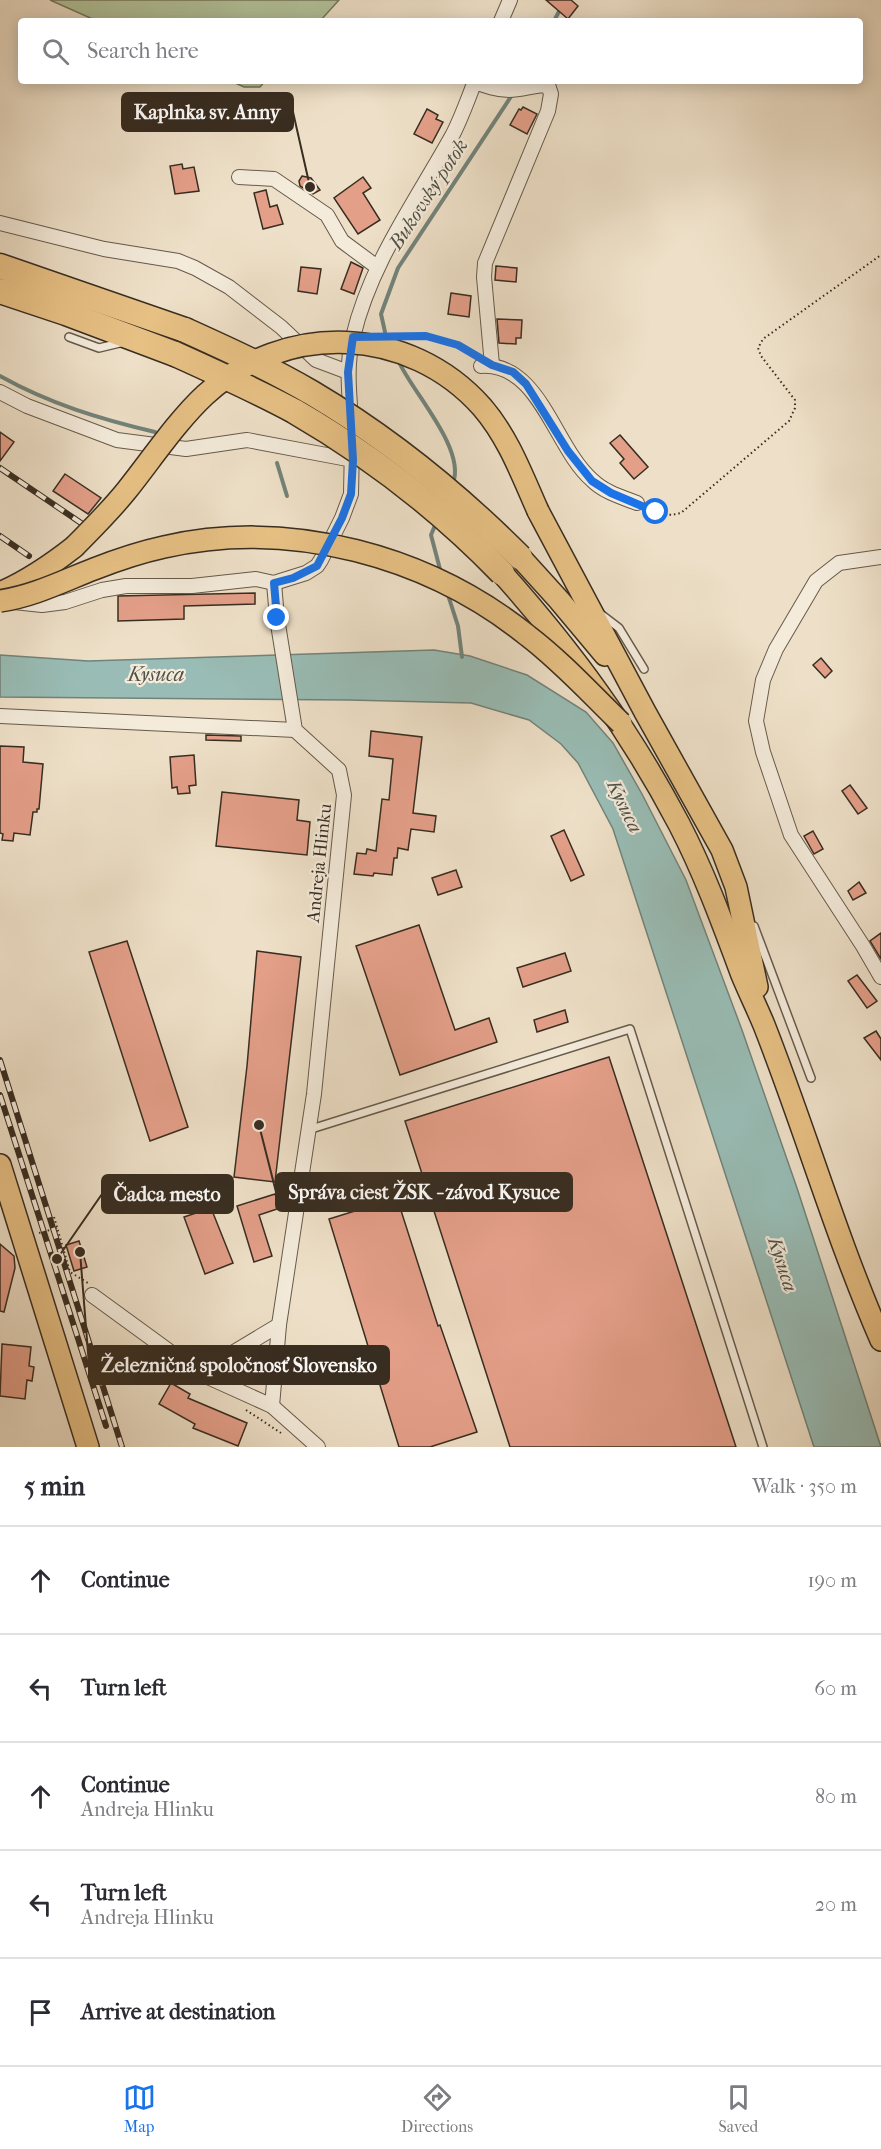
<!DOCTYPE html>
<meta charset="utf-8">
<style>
body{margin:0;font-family:"IM FELL French Canon",serif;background:#f7f7f7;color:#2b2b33}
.stop{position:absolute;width:18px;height:18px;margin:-14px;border:4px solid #1a73e8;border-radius:50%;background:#fff}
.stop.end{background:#1a73e8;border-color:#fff;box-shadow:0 2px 6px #0008}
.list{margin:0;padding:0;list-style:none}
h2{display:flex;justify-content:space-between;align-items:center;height:78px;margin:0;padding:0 24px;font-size:26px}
h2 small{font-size:20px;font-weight:400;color:#7c7c81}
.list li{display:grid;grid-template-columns:39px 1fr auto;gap:18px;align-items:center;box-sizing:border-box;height:108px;padding:0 24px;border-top:2px solid #e1e1e2}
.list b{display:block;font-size:22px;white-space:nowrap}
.list p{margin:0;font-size:20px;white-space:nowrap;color:#7c7c81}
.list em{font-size:20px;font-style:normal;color:#7c7c81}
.icon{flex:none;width:33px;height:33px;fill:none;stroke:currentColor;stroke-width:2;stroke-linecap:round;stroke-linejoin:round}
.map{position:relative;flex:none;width:881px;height:1447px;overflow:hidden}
.search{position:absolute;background:#fff;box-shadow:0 3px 15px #0003;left:18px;right:18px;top:18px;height:66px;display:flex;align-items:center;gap:15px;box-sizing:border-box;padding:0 21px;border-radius:6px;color:#7c7c81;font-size:22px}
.sheet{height:618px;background:#fff}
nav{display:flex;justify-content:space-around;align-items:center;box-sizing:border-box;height:84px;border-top:2px solid #e1e1e2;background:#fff;font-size:16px;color:#7c7c81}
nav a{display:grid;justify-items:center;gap:3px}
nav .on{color:#1a73e8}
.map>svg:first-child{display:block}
</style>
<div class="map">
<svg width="881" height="1447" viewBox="0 0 881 1447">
<rect width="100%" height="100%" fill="#eee0c8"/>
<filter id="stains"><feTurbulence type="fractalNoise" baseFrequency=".00333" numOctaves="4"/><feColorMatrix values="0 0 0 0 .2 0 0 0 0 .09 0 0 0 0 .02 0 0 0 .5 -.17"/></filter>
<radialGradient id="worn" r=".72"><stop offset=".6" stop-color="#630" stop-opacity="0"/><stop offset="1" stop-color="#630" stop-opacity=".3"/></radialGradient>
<g fill="#b2c39b" stroke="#75785e" stroke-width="1.5">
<path d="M50,0H339L320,21H97Z"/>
<path d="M231,81H265L260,87H244Z"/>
</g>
<path fill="#99bdb6" stroke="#72837a" stroke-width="1.5" d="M434,650L470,656L527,675L586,712L613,743L642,794L686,880L742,1030L797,1188L881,1447H814L613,829L578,763L561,744L529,720L471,703L349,700L0,697V655L88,661Z"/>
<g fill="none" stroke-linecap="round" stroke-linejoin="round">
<g stroke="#72837a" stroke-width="4">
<path d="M554,21L565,0"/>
<path d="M385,332L381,314L398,268L514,92"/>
<path d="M399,362C413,393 466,449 453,483"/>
<path d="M0,376C50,404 100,419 155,432"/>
<path d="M277,463L287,496"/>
<path d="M436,523L431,535L441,573"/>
<path d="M448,595L458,626L462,657"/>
</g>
</g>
<g fill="#e49f89" stroke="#382d21" stroke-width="1.5">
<path d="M546,0H571L578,6L568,19Z"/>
<path d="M523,107L537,114L527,134L510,125L519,109L521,110Z"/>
<path d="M427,109L438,115L436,119L443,122L432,143L414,134Z"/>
<path d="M182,164L183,169L194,167L199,191L175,194L170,166Z"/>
<path d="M302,176L311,178L320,190L313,194L300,186L299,181Z"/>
<path d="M363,177L371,188L363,193L380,220L358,234L334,198Z"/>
<path d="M266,190L270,207L277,205L283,224L263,229L254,193Z"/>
<path d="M351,262L363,268L354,294L341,289Z"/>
<path d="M496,266L517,268L516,282L495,280Z"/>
<path d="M301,267L321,269L317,294L298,291Z"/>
<path d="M451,293L471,296L469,317L448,314Z"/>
<path d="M497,319L522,320L521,338H516V344L499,343Z"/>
<path d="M0,432L14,442L0,461Z"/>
<path d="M620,435L648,467L634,479L620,463L624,459L610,443Z"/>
<path d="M65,474L101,498L88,514L53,491Z"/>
<path d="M255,593V604L184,606V619L118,621V596Z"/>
<path d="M821,658L832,671L825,678L813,665Z"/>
<path d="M371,731L422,737L413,813L436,816L434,832L411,829L408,850L398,848L397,858H394L392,875L374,873L373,876L354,874L357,853L366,854L367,849L376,851L382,799L389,800L393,759L369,756Z"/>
<path d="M206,735L241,736V741L206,740Z"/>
<path d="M0,746L24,747L23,762L43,764L39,809H37V812H33L30,835L14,833L13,841L2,840L3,834L0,833Z"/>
<path d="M194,755L196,785L189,786L190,793L178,794L177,787L172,788L170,757Z"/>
<path d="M850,785L867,808L858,814L842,791Z"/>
<path d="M222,792L299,800L297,820L310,822L307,855L216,846Z"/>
<path d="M564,830L584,875L571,881L551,836Z"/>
<path d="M813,831L823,849L814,854L804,836Z"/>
<path d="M456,870L462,887L438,895L432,878Z"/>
<path d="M859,882L866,893L853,900L848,891Z"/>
<path d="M419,925L455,1030L489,1018L497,1042L400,1075L356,946Z"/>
<path d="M881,933V959L870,941Z"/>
<path d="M127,941L188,1127L150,1141L89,952Z"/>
<path d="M257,951L301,957L275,1182L234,1177L247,1066Z"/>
<path d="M565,953L571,971L523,987L517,968Z"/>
<path d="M857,975L877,1001L867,1008L848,981Z"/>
<path d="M565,1010L568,1022L537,1032L534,1020Z"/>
<path d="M876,1031L881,1039V1060L864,1038Z"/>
<path d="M609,1057L694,1318L736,1447H510L405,1121Z"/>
<path d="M275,1194L280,1208L259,1215L272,1256L254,1262L237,1206Z"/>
<path d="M397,1198L438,1326L440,1325L477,1432L430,1447H399L329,1219Z"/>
<path d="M211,1208L233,1263L205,1274L184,1217Z"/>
<path d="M79,1241L87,1267L74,1271L66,1245Z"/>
<path d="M0,1244L14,1256L15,1268L4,1312L0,1311Z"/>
<path d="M2,1344L31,1347L29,1366L34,1367L32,1381L27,1380L25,1399L0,1396Z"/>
<path d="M171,1383L190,1394L188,1398L247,1423L238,1446L193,1428L195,1424L159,1404Z"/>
</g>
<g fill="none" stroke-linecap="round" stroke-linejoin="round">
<g stroke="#665a4b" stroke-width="10">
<g id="service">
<path d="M69,337L99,348L124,342"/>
<path d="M602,615L619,628L644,669"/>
<path d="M754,926L811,1078"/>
<path d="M308,1130L630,1029L763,1447"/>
</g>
</g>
<g stroke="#665a4b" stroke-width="16">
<g id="minor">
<path d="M501,21L510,0"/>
<path d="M475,82C486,86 497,90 509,90C522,90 535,85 548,85L551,94L548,111L485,263L484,277L492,365"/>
<path d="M239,177L274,179L327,215L342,241L377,267"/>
<path d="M0,223L104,249L178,261L195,268L229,287L281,327L316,360L348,372"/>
<path d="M481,366C540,362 554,447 592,480C604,492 621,497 637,503"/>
<path d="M0,392L27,406L117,440L186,449L247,440L353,460"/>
<path d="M351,419C349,391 346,365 353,337C370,264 416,201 452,136C461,119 468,99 475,81"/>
<path d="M881,557L839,563L816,581L776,649L763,680L756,721L763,752L791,835L863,946L881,977"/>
<path d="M14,602L42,605L65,602L102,590L126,586H192L256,579L274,583L306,573L317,566L321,560L342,518L351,494L352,444"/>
<path d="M0,716L295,730"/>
<path d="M92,1295L199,1373L272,1406L318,1447"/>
<path d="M199,1373L279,1325"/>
<path d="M272,1406L279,1325L314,1094L344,795L339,770L295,730L277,618L274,583"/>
</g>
</g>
<g stroke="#382d21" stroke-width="24">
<g id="primary">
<path d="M538,511L645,712L722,850L736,887L757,987"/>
<path d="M520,557L559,600L605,655"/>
<path d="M502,573C573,653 629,729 679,824C704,872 723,924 742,975C749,992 757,1008 764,1025C805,1129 836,1237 881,1340"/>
<path d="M0,593C28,581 51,565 74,547"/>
<path d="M0,1165L88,1447"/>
</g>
</g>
<g stroke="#382d21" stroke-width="27">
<g id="motorway">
<path d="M0,266L185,330"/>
<path d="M0,291L66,313L175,354"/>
</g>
</g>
<g stroke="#382d21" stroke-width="2" stroke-dasharray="1.5 3" stroke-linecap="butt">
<path d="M406,336C431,336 453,342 475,354"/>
<path d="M648,508L671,515L681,513L789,421L795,408V400L761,356L758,348L763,339L881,255"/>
<path d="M54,1217L70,1272L88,1283"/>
<path d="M39,1233L57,1228"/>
<path d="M246,1410L281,1433"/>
</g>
<use href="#service" stroke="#f4ebdb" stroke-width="7"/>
<use href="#minor" stroke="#f4ebdb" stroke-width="14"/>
<use href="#primary" stroke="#e7c084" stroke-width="21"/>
<use href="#motorway" stroke="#e7c084" stroke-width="24"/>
<g stroke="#382d21" stroke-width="6">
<g id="rail">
<path d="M0,468L84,525"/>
<path d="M0,536L29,556"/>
<path d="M0,1060L122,1447"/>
<path d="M0,1095L106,1426"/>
</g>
</g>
<use href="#rail" stroke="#f4ebdb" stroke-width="4" stroke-dasharray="11" stroke-linecap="butt"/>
<g stroke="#382d21" stroke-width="24" stroke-linecap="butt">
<g id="primary-bridge">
<path d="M74,547C92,529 111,510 127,490C151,460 177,421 205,395C285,321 409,325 482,407C508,437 522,475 538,511"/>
<path d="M0,601C34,596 63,581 94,569C117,560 141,552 164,547C290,518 429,556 528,636C562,662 591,694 621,723"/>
</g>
</g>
<g stroke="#382d21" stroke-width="27" stroke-linecap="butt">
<g id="motorway-bridge">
<path d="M185,330C227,349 271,369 312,393C388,438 458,495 520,557"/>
<path d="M175,354C215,372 255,390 294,411C370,455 441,510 502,573"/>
</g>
</g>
<use href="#primary-bridge" stroke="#e7c084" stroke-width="21"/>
<use href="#motorway-bridge" stroke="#e7c084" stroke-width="24"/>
</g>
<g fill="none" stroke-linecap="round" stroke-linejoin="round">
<path stroke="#1a73e8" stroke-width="8" d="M277,618L274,583L293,578L317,566L342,518L351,494L353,460L348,372L353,337L426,336L458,345L492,365L513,372L526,384L568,451L592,481L611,493L656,512"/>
</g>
<g text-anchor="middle" stroke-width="4.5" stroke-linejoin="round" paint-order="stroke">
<g font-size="18" fill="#382d21" stroke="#f4ebdb">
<text transform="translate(319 863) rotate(-84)" y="6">Andreja Hlinku</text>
</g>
<g font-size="20" font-style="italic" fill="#505146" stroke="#f4ebdb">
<text transform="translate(428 194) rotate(-57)" y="7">Bukovský potok</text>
<text x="156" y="681">Kysuca</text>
<text transform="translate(625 806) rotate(64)" y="7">Kysuca</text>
<text transform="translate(783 1264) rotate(72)" y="7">Kysuca</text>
</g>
</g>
<path fill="none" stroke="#382d21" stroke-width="2" d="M310 187L293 112M259 1125L276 1192M57 1259L102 1194M80 1252L89 1365"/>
<g fill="#382d21" stroke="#f4ebdb" stroke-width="2">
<circle cx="310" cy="187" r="6"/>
<circle cx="259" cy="1125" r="6"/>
<circle cx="57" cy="1259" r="6"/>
<circle cx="80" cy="1252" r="6"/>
</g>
<g fill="#382d21" stroke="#382d21" stroke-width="2">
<rect x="122" y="93" width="171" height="38" rx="6"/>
<rect x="276" y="1173" width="296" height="38" rx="6"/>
<rect x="102" y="1175" width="131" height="38" rx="6"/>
<rect x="89" y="1346" width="300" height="38" rx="6"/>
</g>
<g font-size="20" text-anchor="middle" font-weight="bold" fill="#fff">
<text x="207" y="119">Kaplnka sv. Anny</text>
<text x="424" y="1199">Správa ciest ŽSK - závod Kysuce</text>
<text x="167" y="1201">Čadca mesto</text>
<text x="239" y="1372">Železničná spoločnosť Slovensko</text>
</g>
<rect width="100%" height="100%" filter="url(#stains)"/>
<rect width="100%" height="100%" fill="url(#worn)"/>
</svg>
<div class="stop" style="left:656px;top:512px"></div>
<div class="stop end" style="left:277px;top:618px"></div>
<div class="search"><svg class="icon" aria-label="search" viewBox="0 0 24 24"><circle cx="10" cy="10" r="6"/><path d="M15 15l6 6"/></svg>Search here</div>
</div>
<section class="sheet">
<h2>5 min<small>Walk · 350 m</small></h2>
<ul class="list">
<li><svg class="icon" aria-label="ahead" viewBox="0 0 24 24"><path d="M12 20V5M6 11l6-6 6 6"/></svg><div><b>Continue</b></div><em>190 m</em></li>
<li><svg class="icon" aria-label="left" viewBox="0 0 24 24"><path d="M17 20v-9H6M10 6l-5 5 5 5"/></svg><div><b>Turn left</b></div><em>60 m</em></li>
<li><svg class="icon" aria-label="ahead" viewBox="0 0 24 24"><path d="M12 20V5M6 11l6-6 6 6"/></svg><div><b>Continue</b><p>Andreja Hlinku</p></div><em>80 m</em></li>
<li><svg class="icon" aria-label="left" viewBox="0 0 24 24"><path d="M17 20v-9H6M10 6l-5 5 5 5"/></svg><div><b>Turn left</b><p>Andreja Hlinku</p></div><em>20 m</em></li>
<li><svg class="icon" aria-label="arrive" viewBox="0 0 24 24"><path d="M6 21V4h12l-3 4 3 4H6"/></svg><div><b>Arrive at destination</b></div></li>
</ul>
</section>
<nav>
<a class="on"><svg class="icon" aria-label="map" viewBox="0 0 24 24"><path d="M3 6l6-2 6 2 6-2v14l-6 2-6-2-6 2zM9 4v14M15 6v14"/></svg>Map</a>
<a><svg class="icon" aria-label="directions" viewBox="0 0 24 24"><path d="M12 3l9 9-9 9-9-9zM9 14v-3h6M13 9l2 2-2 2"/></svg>Directions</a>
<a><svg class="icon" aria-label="saved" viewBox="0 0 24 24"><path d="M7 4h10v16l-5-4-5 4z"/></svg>Saved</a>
</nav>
